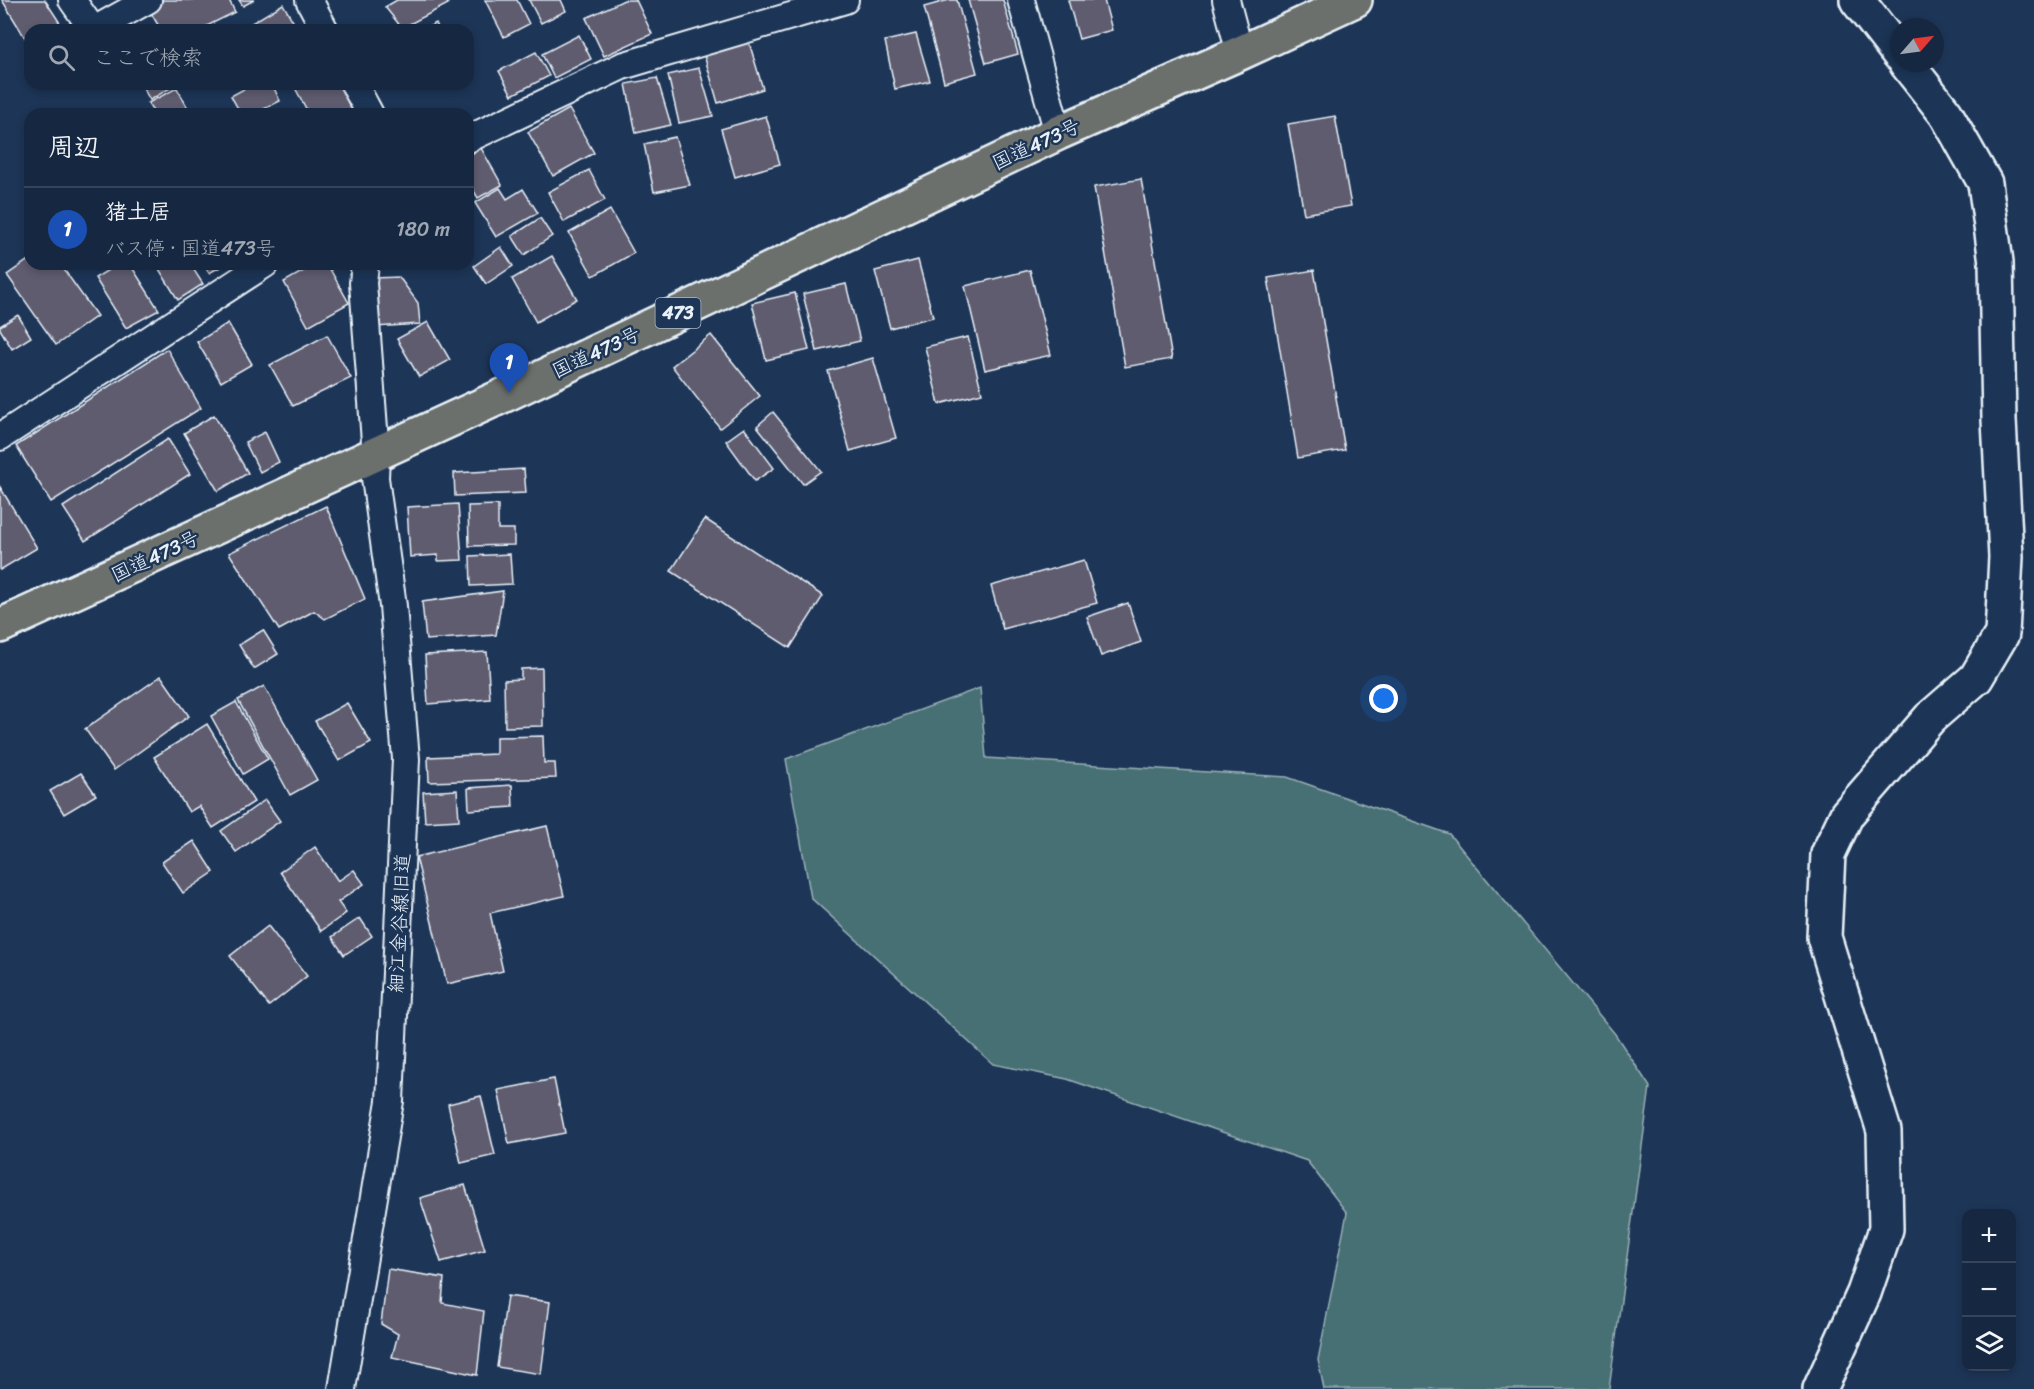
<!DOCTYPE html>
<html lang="ja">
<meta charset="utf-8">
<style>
body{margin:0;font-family:Sriracha,"Klee One",sans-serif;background:#23344c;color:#f1f3f6}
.controls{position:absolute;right:18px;bottom:18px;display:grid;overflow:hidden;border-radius:12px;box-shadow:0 3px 9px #0003}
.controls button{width:54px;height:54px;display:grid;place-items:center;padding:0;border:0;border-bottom:2px solid #35445a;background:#162841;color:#f1f3f6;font:30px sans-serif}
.compass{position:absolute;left:1890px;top:18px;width:54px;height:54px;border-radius:50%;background:#162841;box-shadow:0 3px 9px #0003;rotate:62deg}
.you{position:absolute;left:1384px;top:699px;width:21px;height:21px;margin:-15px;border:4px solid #fff;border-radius:50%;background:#1a73e8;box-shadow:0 0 0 9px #1a73e833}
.badge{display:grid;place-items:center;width:39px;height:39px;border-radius:50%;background:#db2777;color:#fff;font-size:20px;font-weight:700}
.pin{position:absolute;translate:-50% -50px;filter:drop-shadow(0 2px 3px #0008)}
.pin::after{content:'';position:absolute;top:32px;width:21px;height:18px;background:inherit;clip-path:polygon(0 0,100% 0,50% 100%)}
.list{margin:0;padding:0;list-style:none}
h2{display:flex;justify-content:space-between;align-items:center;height:78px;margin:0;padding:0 24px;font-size:26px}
h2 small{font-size:20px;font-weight:400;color:#9ea6b1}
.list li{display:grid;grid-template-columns:39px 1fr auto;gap:18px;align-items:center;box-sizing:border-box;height:84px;padding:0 24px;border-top:2px solid #35445a}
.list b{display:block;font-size:22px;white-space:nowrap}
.list p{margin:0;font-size:20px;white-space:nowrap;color:#9ea6b1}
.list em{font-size:20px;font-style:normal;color:#9ea6b1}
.icon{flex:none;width:33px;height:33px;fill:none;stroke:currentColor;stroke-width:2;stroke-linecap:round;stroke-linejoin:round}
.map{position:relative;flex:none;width:2034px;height:1389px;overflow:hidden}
.search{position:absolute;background:#162841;box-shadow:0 3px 9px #0003;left:24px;top:24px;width:450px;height:66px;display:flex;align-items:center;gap:15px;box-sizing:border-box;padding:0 21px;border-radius:18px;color:#9ea6b1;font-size:22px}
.panel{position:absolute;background:#162841;box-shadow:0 3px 9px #0003;left:24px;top:108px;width:450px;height:162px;border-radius:18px}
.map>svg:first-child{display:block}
</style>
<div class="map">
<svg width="2034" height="1389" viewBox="0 0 2034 1389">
<rect width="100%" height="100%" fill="#1d3557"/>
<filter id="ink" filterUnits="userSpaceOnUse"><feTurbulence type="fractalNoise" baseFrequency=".0167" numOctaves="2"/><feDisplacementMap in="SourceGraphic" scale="12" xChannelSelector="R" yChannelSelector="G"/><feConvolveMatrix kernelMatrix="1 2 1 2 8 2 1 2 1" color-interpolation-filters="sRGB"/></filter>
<g filter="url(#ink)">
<path fill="#476f74" stroke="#98b0b6" stroke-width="1.5" d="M980,688L986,758L1287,777L1449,834L1615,1034L1650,1087L1609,1389H1324L1318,1360L1347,1213L1307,1161L1067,1079L993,1064L811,898L786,759Z"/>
<g fill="#605b70" stroke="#e8f1f8" stroke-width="1.5">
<path d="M2,0H45L60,23L48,30H30V39L27,41Z"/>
<path d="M162,0H229L235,12L199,30H161L148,8Z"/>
<path d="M239,0H254L243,6Z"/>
<path d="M397,0H446L448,4L402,28L385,7Z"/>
<path d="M485,0H517L529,24L504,37Z"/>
<path d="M529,0H561L566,11L541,23Z"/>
<path d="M624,0H636L652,34L604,56L586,18Z"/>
<path d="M949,0H957L977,73L944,82L924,7Z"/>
<path d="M968,0H1003L1018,54L986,63Z"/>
<path d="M1068,0H1104L1112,30L1079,39Z"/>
<path d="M283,4L298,30H246L245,27Z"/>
<path d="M436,23L439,30H423Z"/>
<path d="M916,34L930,81L895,89L885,41Z"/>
<path d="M579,35L591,59L554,78L542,54Z"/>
<path d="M749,42L763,89L718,103L704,55Z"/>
<path d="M536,52L549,76L512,95L499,71Z"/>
<path d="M699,68L713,116L679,123L668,75Z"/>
<path d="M657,78L671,125L636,133L626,84Z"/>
<path d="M141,84H177L150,100Z"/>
<path d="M253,84H272L280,101L254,114H241L231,96Z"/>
<path d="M293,84H338L355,114H309Z"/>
<path d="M177,88L190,112L186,114H155L148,103Z"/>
<path d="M569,109L594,153L553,176L528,132Z"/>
<path d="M766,116L780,164L735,177L721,129Z"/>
<path d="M1335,116L1351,206L1304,214L1288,124Z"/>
<path d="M675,137L690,185L654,192L644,144Z"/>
<path d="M481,148L502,185L478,198L468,181V156Z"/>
<path d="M589,170L605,200L564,222L548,192Z"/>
<path d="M1141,179L1172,359L1125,367L1094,187Z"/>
<path d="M500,188L507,199L523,189L538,213L496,237L475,203Z"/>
<path d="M610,210L634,253L593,276L569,233Z"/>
<path d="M540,218L552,236L524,255L512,236Z"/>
<path d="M501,247L513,266L486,284L474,266Z"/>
<path d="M552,256L577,299L536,322L512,279Z"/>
<path d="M30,259V264H60L97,316L56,345L7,275Z"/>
<path d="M918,260L933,317L890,328L875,271Z"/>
<path d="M118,264H130L159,310L126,328L95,278Z"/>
<path d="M156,264H190L203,284L178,300Z"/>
<path d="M203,264H226L209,273Z"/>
<path d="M316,264H327L349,303L308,326L284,282Z"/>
<path d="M1030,270L1051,355L985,370L965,286Z"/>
<path d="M1314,270L1345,450L1298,458L1268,278Z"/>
<path d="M399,277L418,303L420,324L375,327L373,278Z"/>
<path d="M846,284L860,341L817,351L803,294Z"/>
<path d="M795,293L809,350L766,360L752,303Z"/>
<path d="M18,315L31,337L12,349L0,329V326Z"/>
<path d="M428,322L450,360L419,377L397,339Z"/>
<path d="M228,323L252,364L221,382L197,342Z"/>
<path d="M327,335L351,378L293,406L270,365Z"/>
<path d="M711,335L760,396L720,428L672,366Z"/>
<path d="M968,337L982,393L939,404L925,347Z"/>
<path d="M167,349L201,408L51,502L16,446Z"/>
<path d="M873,358L896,438L850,451L828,371Z"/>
<path d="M773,412L821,471L803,484L757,426Z"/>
<path d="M214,415L248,473L218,491L184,433Z"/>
<path d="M744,428L774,468L755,481L726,441Z"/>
<path d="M265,432L279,462L260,472L245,442Z"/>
<path d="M168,439L190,474L85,541L63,507Z"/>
<path d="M524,469L526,493L455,496L454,473Z"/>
<path d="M0,487L37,548L0,570Z"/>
<path d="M458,504L462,560L438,561V555L410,557L407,507Z"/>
<path d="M498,505V529H514V545L469,546L468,506Z"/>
<path d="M326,506L365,599L325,619L314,611L279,630L229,553Z"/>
<path d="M705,519L823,596L790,648L671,571Z"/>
<path d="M510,554L512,584L471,586L470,556Z"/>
<path d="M1084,560L1097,603L1003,629L991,586Z"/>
<path d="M503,591L496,635L426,640L422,602Z"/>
<path d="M1128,603L1141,642L1101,656L1087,617Z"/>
<path d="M263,630L278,654L254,669L239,645Z"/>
<path d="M487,652L490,699L428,704L425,655Z"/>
<path d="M542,668L543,726L505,727L504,680L521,679V669Z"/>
<path d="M161,676L189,716L114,770L85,729Z"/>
<path d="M264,686L317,780L290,795L238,700Z"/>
<path d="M236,702L268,759L243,774L211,716Z"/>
<path d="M347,703L371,743L339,761L315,721Z"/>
<path d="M207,724L254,802L213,828L199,806L189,812L154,757Z"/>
<path d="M543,736L544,763H555L556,778L429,782L428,757L496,754V737Z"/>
<path d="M81,773L96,795L64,814L50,791Z"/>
<path d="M512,785L513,807L469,810L468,788Z"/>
<path d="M457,790L459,820L425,822L423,792Z"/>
<path d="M265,800L280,821L236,852L221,831Z"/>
<path d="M547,826L564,896L490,913L503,971L447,984L416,857Z"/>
<path d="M194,841L214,872L183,893L162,862Z"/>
<path d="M315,847L338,881L354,870L364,884L338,902L346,913L321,931L280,872Z"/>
<path d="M360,918L372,936L344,955L332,937Z"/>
<path d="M268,926L307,976L269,1006L230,956Z"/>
<path d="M554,1079L565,1133L509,1144L498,1090Z"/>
<path d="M481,1096L495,1155L461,1163L448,1104Z"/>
<path d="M465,1185L485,1250L441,1262L420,1198Z"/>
<path d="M388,1269L444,1278L442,1303L484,1311L477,1375L392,1357L398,1334L381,1324Z"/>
<path d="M507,1296L550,1302L541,1374L497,1367Z"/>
</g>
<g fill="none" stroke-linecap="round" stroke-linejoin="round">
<g stroke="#e8f1f8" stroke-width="30">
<g id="minor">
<path d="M72,0L93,30"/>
<path d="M309,0L325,30"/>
<path d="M1021,0L1058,133"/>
<path d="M1226,0L1240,53"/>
<path d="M94,30L148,0"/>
<path d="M354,84L370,114"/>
<path d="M468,139L622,66L845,0"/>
<path d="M0,437L265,264"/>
<path d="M342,1389L390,1101L406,759L393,606L375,478L376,455L363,283L365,264"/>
</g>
</g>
<g stroke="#e8f1f8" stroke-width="38">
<g id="tertiary">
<path d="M1857,0L1899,54"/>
<path d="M1820,1389L1864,1293L1886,1229L1884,1131L1824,937L1828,854L1847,814L1930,718L1976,678L2002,634L2006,557L1999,420L1996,262L1985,183L1946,114L1906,63"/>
</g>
</g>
<g stroke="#e8f1f8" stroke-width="38">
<path id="trunk" d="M0,626L509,393L1058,133L1240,53L1355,0"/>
</g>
<use href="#minor" stroke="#1d3557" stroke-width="26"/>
<use href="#tertiary" stroke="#1d3557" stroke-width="33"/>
<use href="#trunk" stroke="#6c706d" stroke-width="33"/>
</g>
</g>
<g text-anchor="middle" stroke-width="5" stroke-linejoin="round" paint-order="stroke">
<rect fill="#1d3557" stroke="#abb9c8" stroke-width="1.5" x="655.5" y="298" width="45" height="30" rx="4.5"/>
<g font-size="18" font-weight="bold" fill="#e8f1f8">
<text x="678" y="319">473</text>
</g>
<g font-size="20" fill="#e8f1f8" stroke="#1d3557">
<text transform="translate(1036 144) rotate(-25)" y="7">国道473号</text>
<text transform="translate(596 352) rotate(-25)" y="7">国道473号</text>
<text transform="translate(155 556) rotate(-25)" y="7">国道473号</text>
<text transform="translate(399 923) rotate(-87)" y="7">細江金谷線旧道</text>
</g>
</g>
</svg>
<div class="controls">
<button>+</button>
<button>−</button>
<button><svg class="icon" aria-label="layers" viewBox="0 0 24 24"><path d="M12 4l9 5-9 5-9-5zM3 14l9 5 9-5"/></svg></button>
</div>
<svg class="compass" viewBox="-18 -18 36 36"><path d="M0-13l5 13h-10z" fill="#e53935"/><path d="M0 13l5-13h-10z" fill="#9ea6b1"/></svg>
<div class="you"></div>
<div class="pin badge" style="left:509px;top:393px;background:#1a4fb4">1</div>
<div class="search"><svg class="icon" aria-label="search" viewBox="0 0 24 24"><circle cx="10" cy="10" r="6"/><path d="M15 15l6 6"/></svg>ここで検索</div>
<section class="panel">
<h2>周辺<small></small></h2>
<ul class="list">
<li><span class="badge" style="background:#1a4fb4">1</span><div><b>猪土居</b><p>バス停 · 国道473号</p></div><em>180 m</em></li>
</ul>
</section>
</div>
